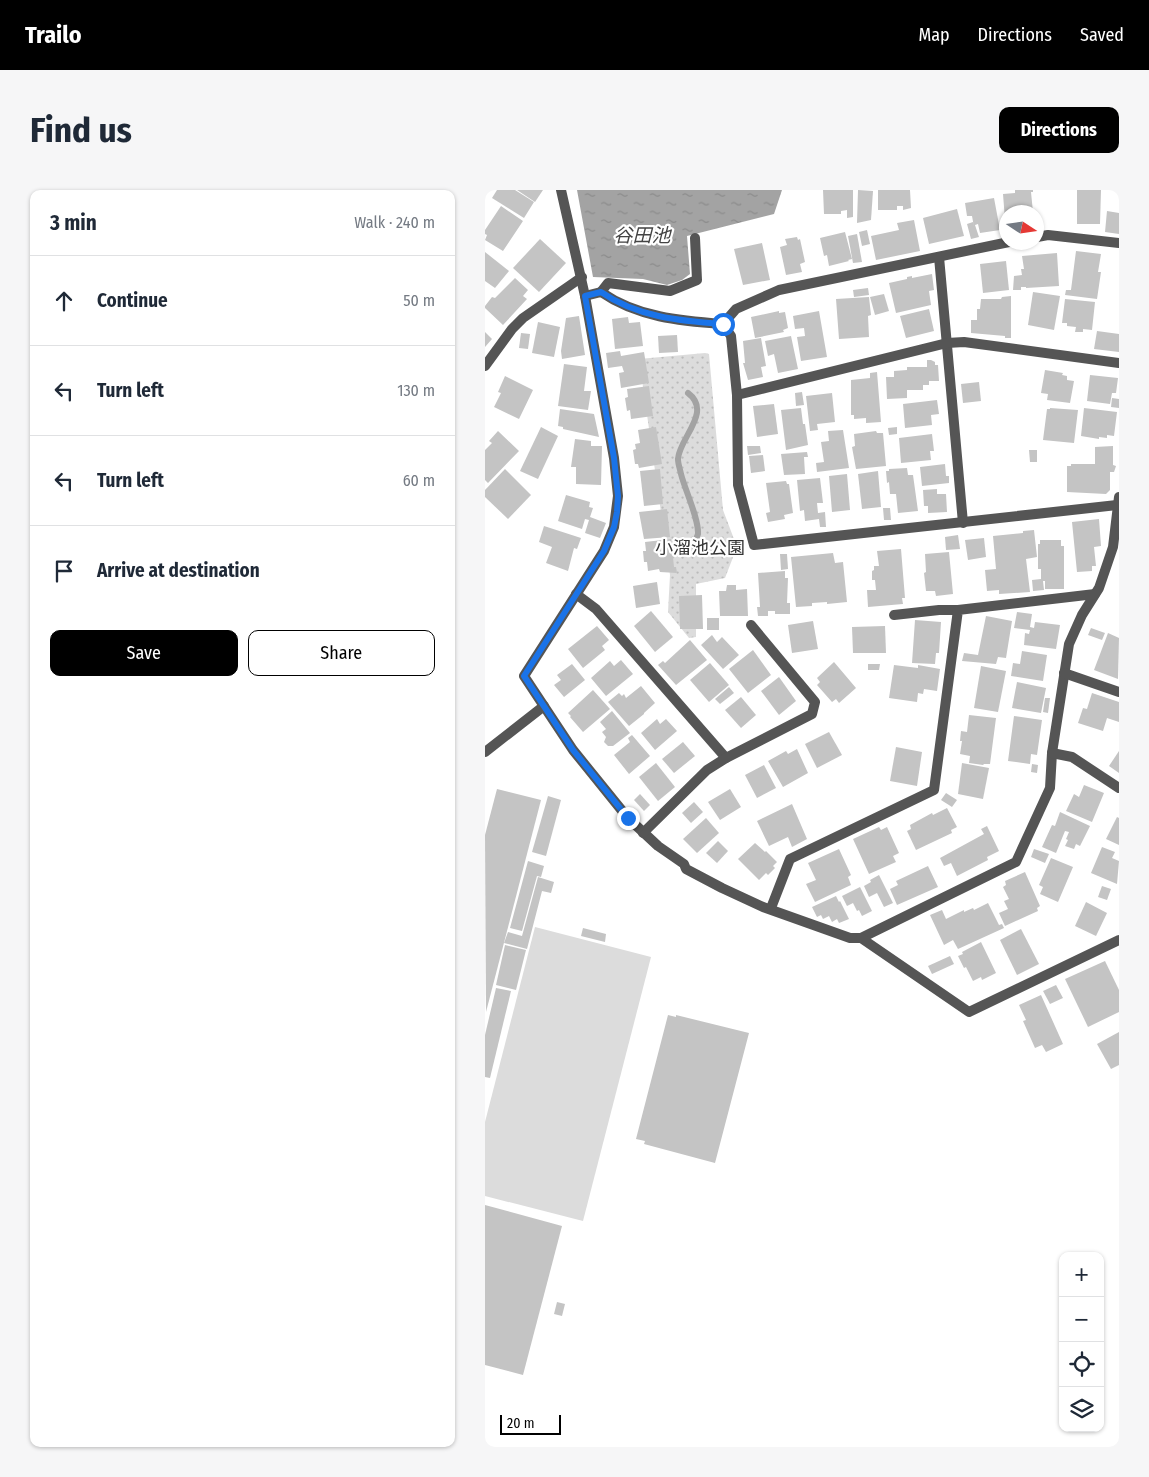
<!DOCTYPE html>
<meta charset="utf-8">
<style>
body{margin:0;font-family:"Fira Sans Condensed","Noto Sans JP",sans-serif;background:#f6f6f7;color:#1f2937}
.controls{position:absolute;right:15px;bottom:15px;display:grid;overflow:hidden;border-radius:10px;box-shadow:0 1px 4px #0004}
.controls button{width:45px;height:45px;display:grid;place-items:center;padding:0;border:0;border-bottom:1px solid #e0e1e3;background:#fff;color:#1f2937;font:25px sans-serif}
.compass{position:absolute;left:514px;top:15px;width:45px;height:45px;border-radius:50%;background:#fff;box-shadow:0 1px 4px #0004;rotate:102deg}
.scale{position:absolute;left:15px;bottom:12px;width:61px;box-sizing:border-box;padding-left:5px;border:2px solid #000;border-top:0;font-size:14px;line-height:18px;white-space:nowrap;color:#000;-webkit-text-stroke:4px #fff;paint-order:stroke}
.stop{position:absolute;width:15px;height:15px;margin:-11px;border:4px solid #1a73e8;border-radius:50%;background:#fff}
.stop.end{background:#1a73e8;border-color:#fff;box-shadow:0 1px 5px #0008}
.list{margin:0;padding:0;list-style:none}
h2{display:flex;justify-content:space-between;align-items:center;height:65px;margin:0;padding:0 20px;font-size:21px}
h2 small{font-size:16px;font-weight:400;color:#747a83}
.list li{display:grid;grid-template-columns:32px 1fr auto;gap:15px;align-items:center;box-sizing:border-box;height:90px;padding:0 20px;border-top:1px solid #e0e1e3}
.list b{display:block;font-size:19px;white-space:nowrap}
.list em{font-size:16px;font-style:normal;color:#747a83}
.actions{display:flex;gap:10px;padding:15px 20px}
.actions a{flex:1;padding:11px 0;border:1px solid #000;border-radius:10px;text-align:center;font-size:18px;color:#000}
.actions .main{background:#000;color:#fff}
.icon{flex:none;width:28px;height:28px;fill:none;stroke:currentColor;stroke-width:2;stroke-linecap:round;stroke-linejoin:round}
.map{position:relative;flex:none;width:634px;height:1257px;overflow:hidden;border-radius:10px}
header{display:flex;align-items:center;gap:30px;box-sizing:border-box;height:70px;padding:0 25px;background:#000;color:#fff}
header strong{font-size:24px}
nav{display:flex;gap:28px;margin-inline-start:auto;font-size:18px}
.intro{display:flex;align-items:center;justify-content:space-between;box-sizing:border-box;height:120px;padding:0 30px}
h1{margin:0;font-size:35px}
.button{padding:12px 22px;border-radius:10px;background:#000;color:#fff;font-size:18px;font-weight:700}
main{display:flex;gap:30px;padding:0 30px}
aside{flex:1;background:#fff;border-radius:10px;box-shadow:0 1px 4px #0004}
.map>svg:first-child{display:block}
</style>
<header>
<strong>Trailo</strong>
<nav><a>Map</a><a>Directions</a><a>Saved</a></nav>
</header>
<div class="intro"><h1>Find us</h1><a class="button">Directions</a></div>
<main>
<aside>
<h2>3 min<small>Walk · 240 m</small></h2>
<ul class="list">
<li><svg class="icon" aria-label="ahead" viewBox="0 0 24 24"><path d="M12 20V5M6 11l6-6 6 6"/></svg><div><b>Continue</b></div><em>50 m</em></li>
<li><svg class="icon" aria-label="left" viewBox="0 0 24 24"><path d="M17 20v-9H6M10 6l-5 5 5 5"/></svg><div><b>Turn left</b></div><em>130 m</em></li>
<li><svg class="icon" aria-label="left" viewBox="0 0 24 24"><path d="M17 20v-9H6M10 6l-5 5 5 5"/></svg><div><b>Turn left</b></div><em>60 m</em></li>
<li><svg class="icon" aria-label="arrive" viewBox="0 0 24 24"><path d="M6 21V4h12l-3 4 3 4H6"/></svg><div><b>Arrive at destination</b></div></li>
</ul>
<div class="actions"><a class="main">Save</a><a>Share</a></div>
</aside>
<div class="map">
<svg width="634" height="1257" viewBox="0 0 634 1257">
<defs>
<pattern id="park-dots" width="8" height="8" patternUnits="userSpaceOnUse" patternTransform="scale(1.25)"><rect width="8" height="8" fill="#dcdcdc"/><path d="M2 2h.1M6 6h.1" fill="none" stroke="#bbb" stroke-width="1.8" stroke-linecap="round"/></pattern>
<pattern id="water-ripples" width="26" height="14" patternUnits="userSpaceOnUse" patternTransform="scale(1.25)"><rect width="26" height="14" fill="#a3a3a3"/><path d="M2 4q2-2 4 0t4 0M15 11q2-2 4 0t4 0" fill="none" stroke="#8b8b8b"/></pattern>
</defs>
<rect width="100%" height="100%" fill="#fff"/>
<path fill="url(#park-dots)" d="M220,163L224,164L238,320L252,357L240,388L211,394V447L204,448L183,422L185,385L154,169Z"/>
<path fill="#dcdcdc" d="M50,737L166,767L98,1031L0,1006V932Z"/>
<path fill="url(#water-ripples)" d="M92,0H297L289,24L202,46L205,84L197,90L182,95L158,89L108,87Z"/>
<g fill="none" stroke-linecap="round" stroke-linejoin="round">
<path stroke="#a3a3a3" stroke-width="6" d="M203,203C228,222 194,248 193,269C193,274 195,279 196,284C200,300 214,329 213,344C212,347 210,351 209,355"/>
</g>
<g fill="#c4c4c4">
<path d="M12,0H30L49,12L39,28L7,8Z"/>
<path d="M32,0H58L50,12Z"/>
<path d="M338,0H368V27L362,28V20L356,21V24H339Z"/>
<path d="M373,0L388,1L386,30L372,33Z"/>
<path d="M393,0H425L426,18L418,20V16H412V20H393Z"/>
<path d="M530,0H548V2H546L548,22H522L521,45L517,30H520L518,4L530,3Z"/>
<path d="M592,0H616L615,34H592Z"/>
<path d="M509,8L515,40L495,43L493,34L490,35L494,47L486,49L482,34L488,32L489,37L487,26H482L480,13Z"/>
<path d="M16,16L38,31L18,61L0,50L2,45L0,44V40Z"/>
<path d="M472,19L479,46L444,54L438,28Z"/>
<path d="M622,21L634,23V44L620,42Z"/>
<path d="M429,30L435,61L391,70L386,46L414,40L412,33Z"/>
<path d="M382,40L385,54L377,56L374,42Z"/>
<path d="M360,42L367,69L363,70L364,71L344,76L342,65L339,66L335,48Z"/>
<path d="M372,44L377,72L368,73L363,46Z"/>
<path d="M312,47L313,50L315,49L320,72L315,74L317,82L301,85L295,57L302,55L300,49Z"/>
<path d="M55,49L81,73L54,102L28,78Z"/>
<path d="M277,53L285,90L258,95L249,59Z"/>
<path d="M591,61L616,64L613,82H616L612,109L580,105L581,100H586Z"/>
<path d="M0,62L24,81L10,98L0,91Z"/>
<path d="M572,63L574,96L541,98V97H536V100H528L529,86L537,85L536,79H539L537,66Z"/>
<path d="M521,71L524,100L498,103L495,74Z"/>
<path d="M447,84L449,100L444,101L446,115L411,123L404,93L422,89V87L427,86V88Z"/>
<path d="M30,88L43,100L38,106L42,109L18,135L0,118V116L7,107L10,108Z"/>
<path d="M383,98L384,105L369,107L368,100Z"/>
<path d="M548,102L575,106L569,140L543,135Z"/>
<path d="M399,104L404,121L390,125L385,107Z"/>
<path d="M526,106V148H520V146L486,143V130H492V119H495L496,109H516L517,107Z"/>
<path d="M384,107L386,125L383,126L384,147L354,149L351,109Z"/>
<path d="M580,109L610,112L607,140L598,139V142H590L591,137L582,136V133H577Z"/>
<path d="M444,119L449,141L421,148L415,126Z"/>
<path d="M294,121V123L300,122L303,138L298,140L299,142L270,148L266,127Z"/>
<path d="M334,121L342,167L316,171L312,147L320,146L319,138L310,139L308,126Z"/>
<path d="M94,126L100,165L77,169L76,161L81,128Z"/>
<path d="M143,127L144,133L155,132L158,156L130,159L127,129Z"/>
<path d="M53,132L75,137L69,167L47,163Z"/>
<path d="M612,141L634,144V162L609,159Z"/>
<path d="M0,142L7,149L0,157Z"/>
<path d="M36,143L45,144L43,159L34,158Z"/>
<path d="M192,145L193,162L174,163L173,146Z"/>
<path d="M306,146L313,179L293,183L289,164L283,166L280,151Z"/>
<path d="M276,148L281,176L276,177L278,187L263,190L258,173H260L258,151Z"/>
<path d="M135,161L136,166L159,162L164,193L136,198L134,183L139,182L137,176L123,178L121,163Z"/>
<path d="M442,170H446L450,172V175H453L454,191H444V195H438V200H422V208L402,209L401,187H409V181L422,180V177H442Z"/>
<path d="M79,174L102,177L99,201H106L103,220L73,216Z"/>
<path d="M560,180L578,183L577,185L582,186V190L589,191L585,213L562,210L563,204L556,203Z"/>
<path d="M392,182L396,232L381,233V228L369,229V225H366V190L385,188V183Z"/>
<path d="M605,185L633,188L631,203H627L625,214L602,211Z"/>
<path d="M20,186L48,200L34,229L9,217L16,203L13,202Z"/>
<path d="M494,192L496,211L478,213L476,194Z"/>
<path d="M164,196L168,226L146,229L145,220L142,221L140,208L143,207L142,199Z"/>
<path d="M317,202L319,215L311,216L310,203Z"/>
<path d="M347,203L350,232L332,234L333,240L325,241L321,206Z"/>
<path d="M627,208L634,209V218L626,217Z"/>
<path d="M452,210L454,224L446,225L447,235L420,238L418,214Z"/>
<path d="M289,214L293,244L272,247L268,216Z"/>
<path d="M316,218L318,234H320L323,255L301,260L296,220Z"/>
<path d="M565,218L593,220L589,253L558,250L562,219H565Z"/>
<path d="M599,218L632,222L629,246L622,245V248L614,247V249L596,246Z"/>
<path d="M75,219L109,224L114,247L78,239V237L73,236Z"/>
<path d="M56,237L73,246L53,289L35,281Z"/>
<path d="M171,237L177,274L154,278L153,274H150L148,260L151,259L150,254L155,253L153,240Z"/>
<path d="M412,237V244L404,245L403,238Z"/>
<path d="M358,240L364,278L332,282L331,273L339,272L336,252L344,251L343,241Z"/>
<path d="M13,241L34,261L3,293L0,290V260L7,253L4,251Z"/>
<path d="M391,241L392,243H398L401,276L371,279L367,257L370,256L369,244Z"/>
<path d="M447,244L449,261H445L446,270L416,273L414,248Z"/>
<path d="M90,249L106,251V256H117L116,295L91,294V277H86Z"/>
<path d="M262,256H275L276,263L263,265Z"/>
<path d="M628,256V275L631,276L629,282H625V300L621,304L582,302V276H586V274H610V257Z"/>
<path d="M544,260H552V272H545Z"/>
<path d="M322,262L323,267H319L320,284L299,285L296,264Z"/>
<path d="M278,265L280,281L266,283L264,266Z"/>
<path d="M460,274L461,286H464V293L437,296L435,277Z"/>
<path d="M422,278L423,285H428L433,321L413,323L411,304H405L404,292L402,293L401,281H404V279Z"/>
<path d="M20,279L46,305L23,329L0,307V300Z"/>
<path d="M175,279L178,314L159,316L155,281Z"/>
<path d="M393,281L396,317L377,319L373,284Z"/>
<path d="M362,284L365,320L347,322L344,286Z"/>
<path d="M335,288L338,313H332L333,323L340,322L341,337H335L334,329L320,331L319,320L315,321L312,290Z"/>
<path d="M301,291L302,294H304L308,323L299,325L300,329L283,332L281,323L285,322L281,293Z"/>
<path d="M452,299V304H461L462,322L443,323V316H439L438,300Z"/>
<path d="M81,305L105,312L104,317L108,318L105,327L121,333L115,348L100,343L104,330L100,329L97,339L73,331Z"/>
<path d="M398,318H405L406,330H399Z"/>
<path d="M182,319L185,347L159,349L154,322Z"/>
<path d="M614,329L616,356L609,357L611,376H607V381L592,382L587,332Z"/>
<path d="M59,336L96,348L92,359L89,358L83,381L61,373L67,357L54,352Z"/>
<path d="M549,340L552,367L541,369L545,402L514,404V400L502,401L500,380L511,379L508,346L538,343V341Z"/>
<path d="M473,345L475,359L461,360L460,347Z"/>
<path d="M499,348L501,367L483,370L480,350Z"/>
<path d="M186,349L189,377H191L192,383L175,382L174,379L163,381L162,372H159L158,361H161L160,352Z"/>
<path d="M555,350H576V356H579V399H560V391H558L559,400L548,401L547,390L556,389V379H553V354H555Z"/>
<path d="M416,359L420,408H417L418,414L383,417L382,400H391L390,390H387V381L389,380V376H394L392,361Z"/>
<path d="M464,362L468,404L451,406L450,401H441L439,383L441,382L440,364Z"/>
<path d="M348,363L350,373L358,372L362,412L342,414V412L327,413V416L311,417L306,367Z"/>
<path d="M295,364H302L303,379L296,380Z"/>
<path d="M300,381V388H303L302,413H305V424H290V421H283V426H273L272,417H275L273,383Z"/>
<path d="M172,392L175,414L151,418L148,396Z"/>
<path d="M242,395H251V400L262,399L263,426H235L234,401H241Z"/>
<path d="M217,405L218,439H195L194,406Z"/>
<path d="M166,421L188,447L170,462L149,436Z"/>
<path d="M532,422L547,424L545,437L549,438L550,432L575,435L571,459L539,455L540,443L544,444L545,440L529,438Z"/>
<path d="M501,426L527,431L521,468L513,467L511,474L477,471L479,463L493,465Z"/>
<rect x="222" y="428" width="12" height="12"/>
<path d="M430,430L456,432L454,463H451L450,474L427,473Z"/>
<path d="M328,431L333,459L307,463L303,435Z"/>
<path d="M112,436L124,450L117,456L120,460L98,478L83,459Z"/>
<path d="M400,436L401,463H368L367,437Z"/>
<path d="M606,438L620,443L617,450L603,445Z"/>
<path d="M623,443L634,448L633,489L609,480Z"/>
<path d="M227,445L232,452L237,447L254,465L238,479L216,455Z"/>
<path d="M205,450L222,470L191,495L173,475L178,471L180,473Z"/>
<path d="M268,460L286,485L263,503L244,479Z"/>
<path d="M537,461L562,465L558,491L526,486L528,473L535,474Z"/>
<path d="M136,470L148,484L121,506L106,488L125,471L129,476Z"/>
<path d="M349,472L371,498L354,513L351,509L347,512L332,495L335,492L332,488Z"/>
<path d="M225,473L244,495L224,512L205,490Z"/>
<path d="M87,474L100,490L79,507L69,495L76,490L72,485Z"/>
<path d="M383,474H395L394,480H383Z"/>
<path d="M409,475L433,478V475L455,479L452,501L439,499L438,504L433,503L432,512L404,508Z"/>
<path d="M496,476L521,481L513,522L489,518Z"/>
<path d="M294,487L311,511L294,525L276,501Z"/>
<path d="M532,492L561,498L556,523L527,518Z"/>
<path d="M156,496L170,513L159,523V524L144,536L123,512L134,503L137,506L139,504L141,508Z"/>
<path d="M244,497L249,503L235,514L230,509Z"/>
<path d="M108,500L125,519L98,542L85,527L86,526L83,523Z"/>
<path d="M607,503L634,512V532L622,528L618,541L593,533L598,518L602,519Z"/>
<path d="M256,507L271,525L256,538L240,520Z"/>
<path d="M560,508H565L563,523L558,522Z"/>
<path d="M127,521L145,543L128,556H123L119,552L121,547L117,542L121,539L115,532Z"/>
<path d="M484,525L511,528L505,574H499L498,575L484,573L485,566L475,564L477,551H475L476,541L482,542Z"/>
<path d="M529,526L557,530L552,565L546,564L545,574L523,571Z"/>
<path d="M172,529L175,534L181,529L192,541L170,560L156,543Z"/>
<path d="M344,542L357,565L332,578L320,554Z"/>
<path d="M147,545L165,566L144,584L129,565L145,552L143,548Z"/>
<path d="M198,552L210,566L189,583L177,569Z"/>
<path d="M411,557L437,562L432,596L405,591Z"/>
<path d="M312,559L323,583L298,597L283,571L301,561L303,564Z"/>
<path d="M634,561V583L624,576Z"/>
<path d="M171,573L190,597L173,611L154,587Z"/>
<path d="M477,573L504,578L498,609L473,604Z"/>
<path d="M547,574L553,575L552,583L546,582Z"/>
<path d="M279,575L291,598L272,608L260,585Z"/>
<path d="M599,595L619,603L607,632L581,621L589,604L594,607Z"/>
<path d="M12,599L56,610L1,822L0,645Z"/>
<path d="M245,599L256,617L235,630L223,612Z"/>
<path d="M461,603L472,610L467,617L456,610Z"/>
<path d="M155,604L165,615L159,621L149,610Z"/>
<path d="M63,606L76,610L61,666L47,662Z"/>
<path d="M209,612L218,622L206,633L197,623Z"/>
<path d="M307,614L322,649L307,657L303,647L284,656L272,631Z"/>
<path d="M462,618L472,637L466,640L467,643L431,660L422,641L426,639L425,635L447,623L448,625Z"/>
<path d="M575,622L605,636L595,656L591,654L589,659L580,656L583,650L581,649L584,642L580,641L571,663L557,657L567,635L570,636Z"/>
<path d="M632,627L634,628V655L621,649Z"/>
<path d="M221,628L234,643L212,663L198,649Z"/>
<path d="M502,636L514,661L502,667L503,670L472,686L466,673L459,676L455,668L499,644L496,639Z"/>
<path d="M394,637L396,640L402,637L414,663L408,666L411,672L384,684L368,649Z"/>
<path d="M233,651L243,661L232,673L221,663Z"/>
<path d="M270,653L280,662L281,661L292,672L288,676L290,678L283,685L281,683L274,690L253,669Z"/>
<path d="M617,657L630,662L627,668L634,671L632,694L606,683Z"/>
<path d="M354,659L366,685L363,687L366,695L330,712L321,694L331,690L323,673Z"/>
<path d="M549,659L564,664L560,673L546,667Z"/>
<path d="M566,668L588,677L573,712L555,704L558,697L554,695Z"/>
<path d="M43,671L59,676L56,687L52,686L37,741L25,738Z"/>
<path d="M443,676L453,697L412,715L405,699L413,695L411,691Z"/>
<path d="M540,682L555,716L552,718L553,721L520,736L514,723L523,719L519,711L524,709L518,697L521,695L520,691Z"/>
<path d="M394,685L408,713L399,717L392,703L384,707L379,696L386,692L385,690Z"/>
<path d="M53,687L69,692L66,703L57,701L42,759L19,753L23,742L37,746Z"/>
<path d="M617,696L626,699L622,710L613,707Z"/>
<path d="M375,697L387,721L377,726L374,720L372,721L368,713L362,716L357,706Z"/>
<path d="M351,706L354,712L355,711L364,729L354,733L352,729L347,732L344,726L338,729L336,725L332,727L327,717Z"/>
<path d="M601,712L622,723L611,746L590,736Z"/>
<path d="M503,713L514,735L517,734L519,738L473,759L468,750L459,755L445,725L457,720L461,729L479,720V722L488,718L489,720Z"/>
<path d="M98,738L121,744L120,752L96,746Z"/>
<path d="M536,739L554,774L532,785L515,750Z"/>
<path d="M496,752L511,783L497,790L496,787L488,791L481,777L479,778L473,766L478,764L477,762Z"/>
<path d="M20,755L41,760L31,800L11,795Z"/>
<path d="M465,766L469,774L447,784L443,776Z"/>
<path d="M620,771L634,800V822L603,837L580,789Z"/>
<path d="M571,795L578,808L565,814L558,801Z"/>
<path d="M11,798L26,801L5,888L0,887V845Z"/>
<path d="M556,805L578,854L561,862L557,855L550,858L538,831L541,830L534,815Z"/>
<path d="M183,825L191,827V825L264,843L230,973L159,954L160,951L151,949Z"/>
<path d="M634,842V875L626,879L612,854Z"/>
<path d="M0,1015L77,1036L38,1185L0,1175Z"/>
<path d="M72,1112L80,1114L77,1126L69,1124Z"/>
</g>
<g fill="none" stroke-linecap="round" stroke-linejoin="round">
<path stroke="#555" stroke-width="10" d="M0,562L59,516"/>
<g stroke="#555" stroke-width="10">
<path d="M76,0L100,106L129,268L133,306L129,337L119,361L39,486L88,560L143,628L173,656L199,674L201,679L237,698L278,717L365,748H376L531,672L565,598L567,563L584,454L597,425L614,398L628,357L634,307"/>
<path d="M552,47L563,45L634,53"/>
<path d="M454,67L478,333"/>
<path d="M116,102L123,93L185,101L212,90L210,48"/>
<path d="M100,106L116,102C152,127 195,131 238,134"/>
<path d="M238,134L246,146L252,205L253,295L269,355L632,315"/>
<path d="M238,134L251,119L294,100L524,52"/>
<path d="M0,176L27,139L38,128L97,87"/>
<path d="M252,205L462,153L479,152L634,173"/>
<path d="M91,404L111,419L241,568"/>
<path d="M409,425L454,420H473"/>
<path d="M579,483L634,502"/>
<path d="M567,563L587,567L634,598"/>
<path d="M158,643L222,580L241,568L327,524L330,512L266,435"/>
<path d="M286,718L305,669L449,600L473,420L610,404"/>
<path d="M376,748L484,822L634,750"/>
</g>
</g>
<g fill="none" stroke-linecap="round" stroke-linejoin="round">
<path stroke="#1a73e8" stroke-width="6" d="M143,628L88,560L39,486L119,361L129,337L132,322L133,306L129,268L100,106L116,102C152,127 195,131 238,134"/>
</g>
<g text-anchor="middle" stroke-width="4.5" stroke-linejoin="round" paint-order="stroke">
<g font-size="18" fill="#333" stroke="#fff">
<text x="215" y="364">小溜池公園</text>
</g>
<g font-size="19" font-style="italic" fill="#444" stroke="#fff">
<text x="157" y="52">谷田池</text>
</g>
</g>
</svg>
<div class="controls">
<button>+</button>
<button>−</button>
<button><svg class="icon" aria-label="locate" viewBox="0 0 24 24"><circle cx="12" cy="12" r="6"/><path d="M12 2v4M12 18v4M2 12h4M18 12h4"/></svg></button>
<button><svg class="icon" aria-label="layers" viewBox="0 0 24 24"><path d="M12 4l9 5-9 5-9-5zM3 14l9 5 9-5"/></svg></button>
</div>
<svg class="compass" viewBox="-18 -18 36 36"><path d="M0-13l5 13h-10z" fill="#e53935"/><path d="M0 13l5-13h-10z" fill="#747a83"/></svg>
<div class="scale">20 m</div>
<div class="stop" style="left:238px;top:134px"></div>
<div class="stop end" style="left:143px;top:628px"></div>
</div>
</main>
